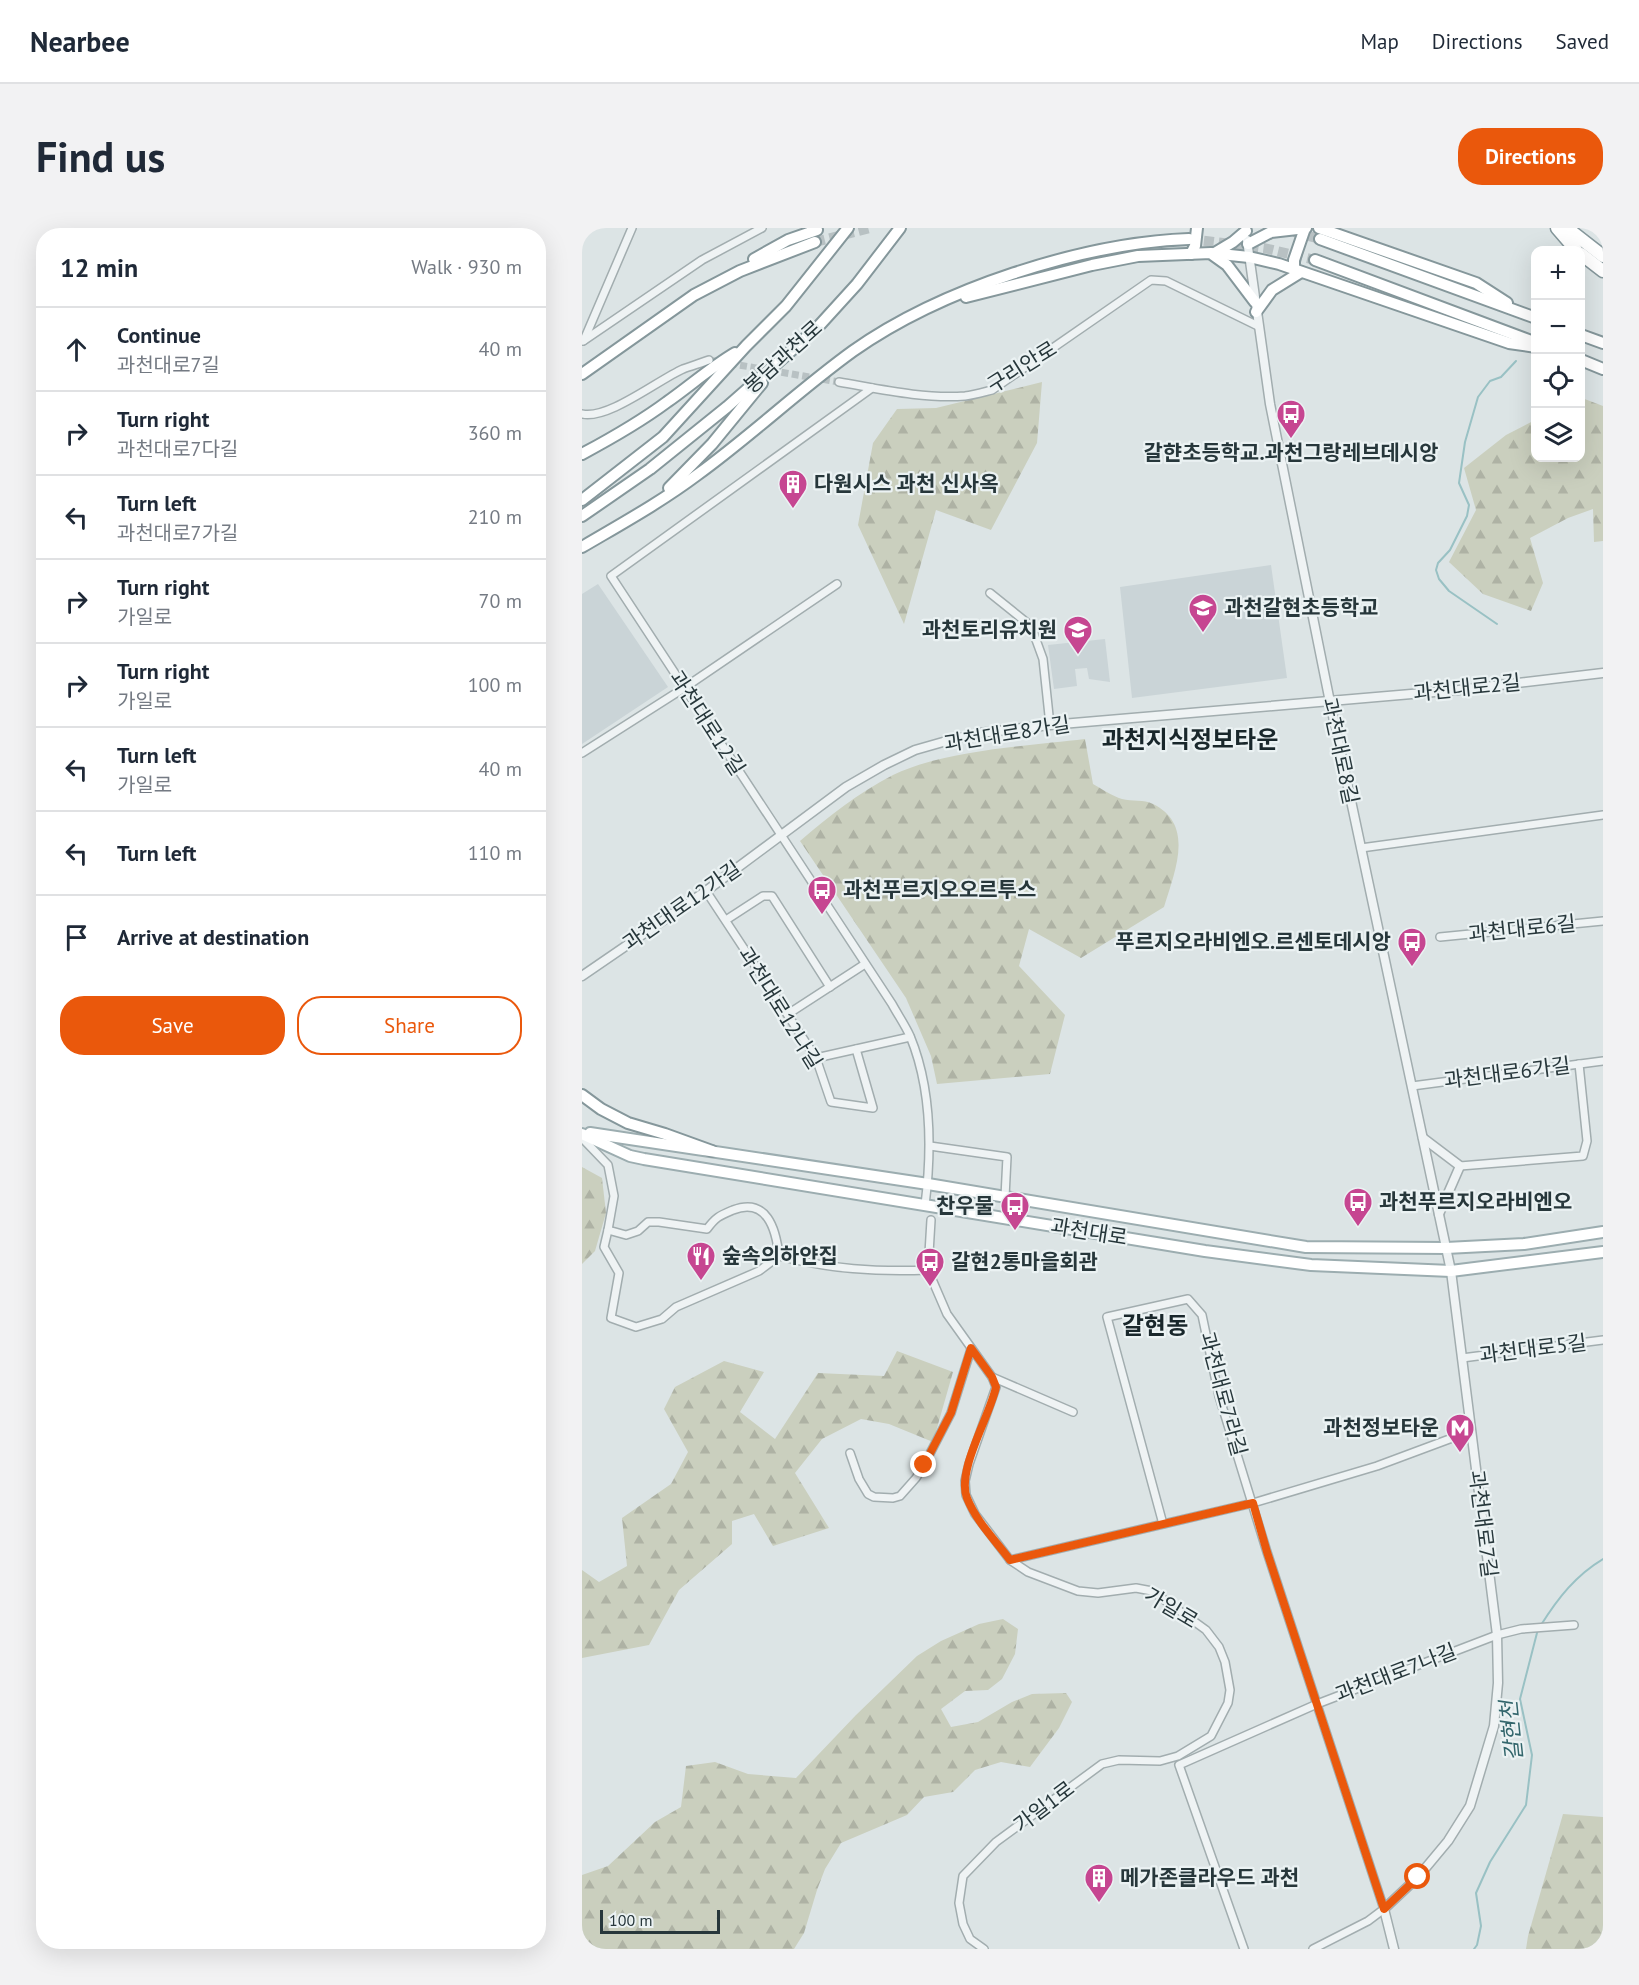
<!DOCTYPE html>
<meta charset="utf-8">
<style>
body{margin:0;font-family:"PT Sans","Noto Sans KR",sans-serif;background:#f2f2f3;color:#1f2937}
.controls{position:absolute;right:18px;top:18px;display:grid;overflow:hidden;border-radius:12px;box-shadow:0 6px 24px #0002}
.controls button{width:54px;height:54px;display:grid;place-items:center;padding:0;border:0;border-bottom:2px solid #e0e1e3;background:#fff;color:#1f2937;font:30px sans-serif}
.scale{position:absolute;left:18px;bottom:15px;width:120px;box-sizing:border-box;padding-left:6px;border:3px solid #27373b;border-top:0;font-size:16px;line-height:21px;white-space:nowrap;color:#27373b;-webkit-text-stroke:4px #ebf2f3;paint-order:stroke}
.stop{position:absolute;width:18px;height:18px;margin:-14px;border:4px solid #ea580c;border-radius:50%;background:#fff}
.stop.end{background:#ea580c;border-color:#fff;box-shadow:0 2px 6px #0008}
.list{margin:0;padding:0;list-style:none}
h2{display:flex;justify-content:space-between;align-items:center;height:78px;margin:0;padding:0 24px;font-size:26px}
h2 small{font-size:20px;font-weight:400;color:#747a83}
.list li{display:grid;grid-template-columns:39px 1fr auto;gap:18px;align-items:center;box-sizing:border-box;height:84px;padding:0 24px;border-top:2px solid #e0e1e3}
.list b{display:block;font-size:22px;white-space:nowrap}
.list p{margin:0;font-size:20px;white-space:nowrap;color:#747a83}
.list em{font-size:20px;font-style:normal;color:#747a83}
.actions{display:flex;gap:12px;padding:18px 24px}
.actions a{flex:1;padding:14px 0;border:2px solid #ea580c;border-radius:24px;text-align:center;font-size:21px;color:#ea580c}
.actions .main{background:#ea580c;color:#fff}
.icon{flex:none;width:33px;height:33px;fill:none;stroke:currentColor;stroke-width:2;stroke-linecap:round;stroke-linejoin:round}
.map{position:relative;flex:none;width:1021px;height:1721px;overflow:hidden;border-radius:24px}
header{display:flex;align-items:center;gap:36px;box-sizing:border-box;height:84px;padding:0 30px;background:#fff;border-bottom:2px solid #e0e1e3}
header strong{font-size:28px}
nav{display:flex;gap:33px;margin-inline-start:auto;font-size:21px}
.intro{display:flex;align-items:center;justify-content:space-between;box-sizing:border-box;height:144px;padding:0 36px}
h1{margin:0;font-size:42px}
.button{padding:15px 27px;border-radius:24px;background:#ea580c;color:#fff;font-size:21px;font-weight:700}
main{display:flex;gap:36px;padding:0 36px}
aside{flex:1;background:#fff;border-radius:24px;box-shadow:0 6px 24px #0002}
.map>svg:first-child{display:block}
</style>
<header>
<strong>Nearbee</strong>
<nav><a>Map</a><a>Directions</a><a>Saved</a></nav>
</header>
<div class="intro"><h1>Find us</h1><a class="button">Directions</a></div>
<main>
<aside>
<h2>12 min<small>Walk · 930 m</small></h2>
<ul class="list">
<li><svg class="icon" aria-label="ahead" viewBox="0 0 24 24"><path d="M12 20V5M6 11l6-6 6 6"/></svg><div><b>Continue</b><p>과천대로7길</p></div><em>40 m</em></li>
<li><svg class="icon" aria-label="right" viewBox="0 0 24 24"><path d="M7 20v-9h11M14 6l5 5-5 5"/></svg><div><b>Turn right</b><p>과천대로7다길</p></div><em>360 m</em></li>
<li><svg class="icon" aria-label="left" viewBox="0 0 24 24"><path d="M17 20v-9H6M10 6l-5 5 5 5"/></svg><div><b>Turn left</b><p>과천대로7가길</p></div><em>210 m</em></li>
<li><svg class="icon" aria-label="right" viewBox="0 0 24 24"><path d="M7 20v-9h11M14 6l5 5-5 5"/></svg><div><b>Turn right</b><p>가일로</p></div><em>70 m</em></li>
<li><svg class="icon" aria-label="right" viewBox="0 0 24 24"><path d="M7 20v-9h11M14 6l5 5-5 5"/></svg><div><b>Turn right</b><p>가일로</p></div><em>100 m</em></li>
<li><svg class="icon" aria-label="left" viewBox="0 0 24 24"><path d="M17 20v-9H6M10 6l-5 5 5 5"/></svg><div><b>Turn left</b><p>가일로</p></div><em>40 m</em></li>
<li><svg class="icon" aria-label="left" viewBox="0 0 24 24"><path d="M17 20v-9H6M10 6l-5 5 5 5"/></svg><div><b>Turn left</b></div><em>110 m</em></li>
<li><svg class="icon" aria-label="arrive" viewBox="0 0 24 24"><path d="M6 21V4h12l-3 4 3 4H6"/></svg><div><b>Arrive at destination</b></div></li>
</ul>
<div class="actions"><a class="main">Save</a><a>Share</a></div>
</aside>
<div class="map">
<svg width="1021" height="1721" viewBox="0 0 1021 1721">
<defs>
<pattern id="forest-firs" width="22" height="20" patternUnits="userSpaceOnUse" patternTransform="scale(1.5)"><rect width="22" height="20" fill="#cacfbe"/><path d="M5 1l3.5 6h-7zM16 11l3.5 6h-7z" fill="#aeb2a4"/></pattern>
</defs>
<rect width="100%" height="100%" fill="#dce4e5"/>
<g fill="#cad4d7">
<path d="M689,337L705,450L550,470L538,359Z"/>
<path d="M16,356L86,459L0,516V366Z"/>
<path d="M523,411L528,454L507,451L505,440L493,441L495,458L472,461L466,417Z"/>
</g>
<g fill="url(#forest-firs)">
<path d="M460,154L455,215L409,302L354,282L322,396L276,297L291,215L315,181L354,180Z"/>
<path d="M1000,170L1021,178V313L1012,314L1011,281L986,290L948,310L961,355L949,383L901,366L867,334L894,282L882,240L924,207L953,192L954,230H999Z"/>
<path d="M503,511L511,556C520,561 530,568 540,571C550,574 562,571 571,576C614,597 592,645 582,679L499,730L447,701L437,738L483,787L468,846L355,856L349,828L324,770L218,613C247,588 276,565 311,547C363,522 445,518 503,511Z"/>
<path d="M0,939L20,950L24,985L13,1023L0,1036Z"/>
<path d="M315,1123L371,1144L351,1214L307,1196L279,1191L240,1211L213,1245L247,1300L191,1318L172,1286L150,1293V1316L97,1362L67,1417L0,1430V1342L17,1354L45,1338L40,1290L89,1256L106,1224L82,1181L93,1159L142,1133L182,1144L158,1184L193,1211L236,1145L302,1148Z"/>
<path d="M421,1391L436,1401L433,1426L420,1451L406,1462L383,1463L359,1481L369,1499L396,1494L430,1474L450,1466L484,1465L490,1474L477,1500L448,1539L419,1534L393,1542L371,1564L342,1569L325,1587L259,1615L243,1641L235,1662L222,1705L212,1721H0V1647L26,1638L73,1594L99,1579L104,1538L133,1534L166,1546L214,1550L274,1487L335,1428L359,1413L397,1396Z"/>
<path d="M981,1586L1021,1589V1721H944L946,1708Z"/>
</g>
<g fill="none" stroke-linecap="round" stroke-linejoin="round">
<g stroke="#99c1c4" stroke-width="2">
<path d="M915,396L867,363L857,351L854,342L856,335L868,322L885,288L887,277L877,255L883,214L896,169L908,153L919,149L934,133"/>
<path d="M959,1397C976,1370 994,1347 1021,1331"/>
<path d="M892,1721L895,1717L899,1698L894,1665L908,1634L944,1577L950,1527L938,1471L956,1401"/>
</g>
<path stroke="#b8c1c3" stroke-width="7" stroke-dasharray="7 3.5" stroke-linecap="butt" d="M127,132L257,154"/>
<g stroke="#b8c1c3" stroke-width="10" stroke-dasharray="10 5" stroke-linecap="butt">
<path d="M712,4L738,11"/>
<path d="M607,11L682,20L733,32"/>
<path d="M233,14L288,0"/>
</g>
<g stroke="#a2adaf" stroke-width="10">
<g id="minor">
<path d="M2,112L50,0"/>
<path d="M1,113L120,32L180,0"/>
<path d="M257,154C298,161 341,171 383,168C392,167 402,164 410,162L569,52L584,53L676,98"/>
<path d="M290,160L29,348L310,776C316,787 323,797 328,808C350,861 350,921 343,977"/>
<path d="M0,186C26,192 76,152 101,141C109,138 119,135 127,132"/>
<path d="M408,365L449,398L461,431L468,497"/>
<path d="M0,525L102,460L255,356"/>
<path d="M779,620L1021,587"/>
<path d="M124,663L234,830L249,874L291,880L274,821"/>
<path d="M144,692L181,668H190L248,759"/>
<path d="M858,709L1021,693"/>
<path d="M206,786L283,736"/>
<path d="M234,830L328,809"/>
<path d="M830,858L1021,833"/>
<path d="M0,910L26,937L32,968L26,1002L44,1007L56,1003L66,994H77L125,1001C134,989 137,988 151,982C185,969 194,1001 197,1028C248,1041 294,1044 346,1042"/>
<path d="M348,918L425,929L423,969"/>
<path d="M878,938L1001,928L1005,913L997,836"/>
<path d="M349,992L346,1042L365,1086L410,1149L414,1159L387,1236L383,1253L384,1267L393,1286L428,1332L446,1344L496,1363L516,1365L554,1360L570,1363L624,1402L637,1419L643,1434L648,1462L646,1475L629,1508L596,1528L578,1533L537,1532L520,1536L414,1614L381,1648L377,1675L381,1696L388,1711L402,1721"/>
<path d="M26,1002L22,1019L37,1045L29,1090L54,1099L80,1091L94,1079L177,1043L197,1028"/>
<path d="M880,1130L1021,1112"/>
<path d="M410,1149L491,1184"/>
<path d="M268,1225L277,1251L286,1266L292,1269L311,1270L318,1268L334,1250L342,1237L369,1185L389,1121"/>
<path d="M581,1296L525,1089L606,1071L620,1087L637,1168L685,1324L802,1681L786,1693L731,1721"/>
<path d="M428,1332L671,1275L795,1238L889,1203"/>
<path d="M662,1721L597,1537L735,1476L915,1407L939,1401L992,1397"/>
</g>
</g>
<g stroke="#a2adaf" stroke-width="11">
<g id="tertiary">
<path d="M665,12L688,176L748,474L869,1043L915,1407L916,1455L912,1498L888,1578L866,1613L836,1649L802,1681L812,1721"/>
<path d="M0,748L124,663L264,559L302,537L333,522L361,514L398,505L468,497L876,462L1021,445"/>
<path d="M841,910L878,938L857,986"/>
</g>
</g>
<g stroke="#9cadb0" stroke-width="14">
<g id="primary">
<path d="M8,905L346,956L724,1019L864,1020L942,1016L1021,1004"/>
<path d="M0,906L48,928L62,931L623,1023L729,1037L869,1043L1021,1024"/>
</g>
</g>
<g stroke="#85979b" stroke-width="14">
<g id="trunk">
<path d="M737,0L894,55L925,75"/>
<path d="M738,11L954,90"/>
<path d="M666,16L689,4L724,0"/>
<path d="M609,26L613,18L615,0"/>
<path d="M631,26L651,14L664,3"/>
<path d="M631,27L645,37L673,74"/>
<path d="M172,31L206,12L235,2"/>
<path d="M733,32L952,114"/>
<path d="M712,41V32L723,0"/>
<path d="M384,69L510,37L556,28L629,25L667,29L697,36L927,115L954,119"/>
<path d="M674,84L690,62L719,44"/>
<path d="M999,107L1021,115"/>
<path d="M999,132L1021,141"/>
<path d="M0,146L112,67L158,43L233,14"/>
<path d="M0,226C30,210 58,194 85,174C108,158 129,139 153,125"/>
<path d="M87,260L130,216L180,155"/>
<path d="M0,272L81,209L164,118L204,78L266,0"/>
<path d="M0,288L68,241L145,179L235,100L275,56L318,0"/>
<path d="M0,319C39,296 79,274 115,247C169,208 217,162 271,123C359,61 500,15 607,11"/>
<path d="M0,867L19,881L46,895L83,906L130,923"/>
</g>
</g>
<g stroke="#85979b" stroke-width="15">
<g id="motorway">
<path d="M975,0L994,22"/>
<path d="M985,0L1021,28"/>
<path d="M999,26L1021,43"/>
</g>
</g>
<use href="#minor" stroke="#eff3f4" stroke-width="7"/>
<use href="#tertiary" stroke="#eff3f4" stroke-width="8"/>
<use href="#primary" stroke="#fff" stroke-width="10"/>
<use href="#trunk" stroke="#fff" stroke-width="10"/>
<use href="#motorway" stroke="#fff" stroke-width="12"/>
</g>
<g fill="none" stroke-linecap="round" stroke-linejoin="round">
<path stroke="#ea580c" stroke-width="8" d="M342,1237L369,1185L389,1120L410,1149L414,1159C408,1188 374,1243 385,1270C394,1293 413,1312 428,1332L671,1275L685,1324L802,1681L836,1649"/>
</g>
<defs>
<g id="bus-pin" transform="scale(1.5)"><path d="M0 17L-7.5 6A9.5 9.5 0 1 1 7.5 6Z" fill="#c64691" stroke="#ebf2f3"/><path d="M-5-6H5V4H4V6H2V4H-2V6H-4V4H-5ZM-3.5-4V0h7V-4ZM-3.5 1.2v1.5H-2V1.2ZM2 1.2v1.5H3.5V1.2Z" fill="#fff"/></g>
<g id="building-pin" transform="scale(1.5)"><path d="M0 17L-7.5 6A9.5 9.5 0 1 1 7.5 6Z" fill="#c64691" stroke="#ebf2f3"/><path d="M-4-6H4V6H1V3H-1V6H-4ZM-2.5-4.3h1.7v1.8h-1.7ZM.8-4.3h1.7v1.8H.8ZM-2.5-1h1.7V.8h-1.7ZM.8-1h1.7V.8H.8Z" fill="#fff"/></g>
<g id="school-pin" transform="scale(1.5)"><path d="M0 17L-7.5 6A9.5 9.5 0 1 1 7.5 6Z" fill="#c64691" stroke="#ebf2f3"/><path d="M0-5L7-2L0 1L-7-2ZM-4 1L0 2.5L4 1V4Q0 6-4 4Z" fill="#fff"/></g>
<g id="restaurant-pin" transform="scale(1.5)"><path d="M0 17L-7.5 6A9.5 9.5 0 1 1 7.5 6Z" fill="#c64691" stroke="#ebf2f3"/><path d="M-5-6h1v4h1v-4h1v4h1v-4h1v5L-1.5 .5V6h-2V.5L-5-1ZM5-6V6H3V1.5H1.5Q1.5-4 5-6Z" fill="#fff"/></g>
<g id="metro-pin" transform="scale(1.5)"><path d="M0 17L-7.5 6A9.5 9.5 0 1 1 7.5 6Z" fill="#c64691" stroke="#ebf2f3"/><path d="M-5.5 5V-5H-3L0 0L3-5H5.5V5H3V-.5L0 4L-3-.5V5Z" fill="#fff"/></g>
</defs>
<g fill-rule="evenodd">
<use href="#bus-pin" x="709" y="186"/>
<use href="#building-pin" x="211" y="256"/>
<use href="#school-pin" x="621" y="380"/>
<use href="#school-pin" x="496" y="402"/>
<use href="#bus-pin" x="240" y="662"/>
<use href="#bus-pin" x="830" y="714"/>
<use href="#bus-pin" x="776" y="974"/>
<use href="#bus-pin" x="433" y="978"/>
<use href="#restaurant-pin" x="119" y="1028"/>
<use href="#bus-pin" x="348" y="1034"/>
<use href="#metro-pin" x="878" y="1200"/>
<use href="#building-pin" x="517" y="1650"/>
</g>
<g text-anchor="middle" stroke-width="4.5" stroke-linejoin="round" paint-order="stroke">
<g font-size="21" fill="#27373b" stroke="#ebf2f3">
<text transform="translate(201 129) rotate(-42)" y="7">봉담과천로</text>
<text transform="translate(440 139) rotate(-32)" y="7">구리안로</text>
<text transform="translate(885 460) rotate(-6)" y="7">과천대로2길</text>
<text transform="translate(125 495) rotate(57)" y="7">과천대로12길</text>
<text transform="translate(425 506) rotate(-9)" y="7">과천대로8가길</text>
<text transform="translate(758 523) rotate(78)" y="7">과천대로8길</text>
<text transform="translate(100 678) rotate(-35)" y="7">과천대로12가길</text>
<text transform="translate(940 701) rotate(-6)" y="7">과천대로6길</text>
<text transform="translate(198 780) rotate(58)" y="7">과천대로12나길</text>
<text transform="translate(925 845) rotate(-7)" y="7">과천대로6가길</text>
<text transform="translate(507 1004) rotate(9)" y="7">과천대로</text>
<text transform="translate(951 1121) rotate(-7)" y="7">과천대로5길</text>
<text transform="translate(641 1166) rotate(75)" y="7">과천대로7라길</text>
<text transform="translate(901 1296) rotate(83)" y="7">과천대로7길</text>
<text transform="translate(589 1380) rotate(31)" y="7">가일로</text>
<text transform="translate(814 1445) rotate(-21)" y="7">과천대로7나길</text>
<text transform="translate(462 1579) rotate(-37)" y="7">가일1로</text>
</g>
<g font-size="21" font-weight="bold" fill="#27373b" stroke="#ebf2f3" text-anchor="start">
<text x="709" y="232" text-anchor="middle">갈햔초등학교.과천그랑레브데시앙</text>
<text x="232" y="263">다원시스 과천 신사옥</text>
<text x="642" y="387">과천갈현초등학교</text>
<text x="475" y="409" text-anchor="end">과천토리유치원</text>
<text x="261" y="669">과천푸르지오오르투스</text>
<text x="809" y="721" text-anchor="end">푸르지오라비엔오.르센토데시앙</text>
<text x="797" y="981">과천푸르지오라비엔오</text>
<text x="412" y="985" text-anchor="end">찬우물</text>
<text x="140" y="1035">숲속의하얀집</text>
<text x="369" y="1041">갈현2통마을회관</text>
<text x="857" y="1207" text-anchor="end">과천정보타운</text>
<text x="538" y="1657">메가존클라우드 과천</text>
</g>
<g font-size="22" font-style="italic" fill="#33666c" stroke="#ebf2f3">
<text transform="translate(929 1503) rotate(-96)" y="8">갈현천</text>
</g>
<g font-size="24" font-weight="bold" fill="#19272b" stroke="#ebf2f3">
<text x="608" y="520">과천지식정보타운</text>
<text x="573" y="1106">갈현동</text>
</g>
</g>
</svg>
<div class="controls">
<button>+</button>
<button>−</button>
<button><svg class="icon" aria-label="locate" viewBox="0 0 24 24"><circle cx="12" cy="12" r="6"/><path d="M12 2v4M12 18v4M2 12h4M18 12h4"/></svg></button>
<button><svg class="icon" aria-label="layers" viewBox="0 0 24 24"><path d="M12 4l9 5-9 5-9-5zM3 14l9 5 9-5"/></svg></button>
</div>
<div class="scale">100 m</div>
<div class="stop" style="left:836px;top:1649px"></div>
<div class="stop end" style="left:342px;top:1237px"></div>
</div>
</main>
